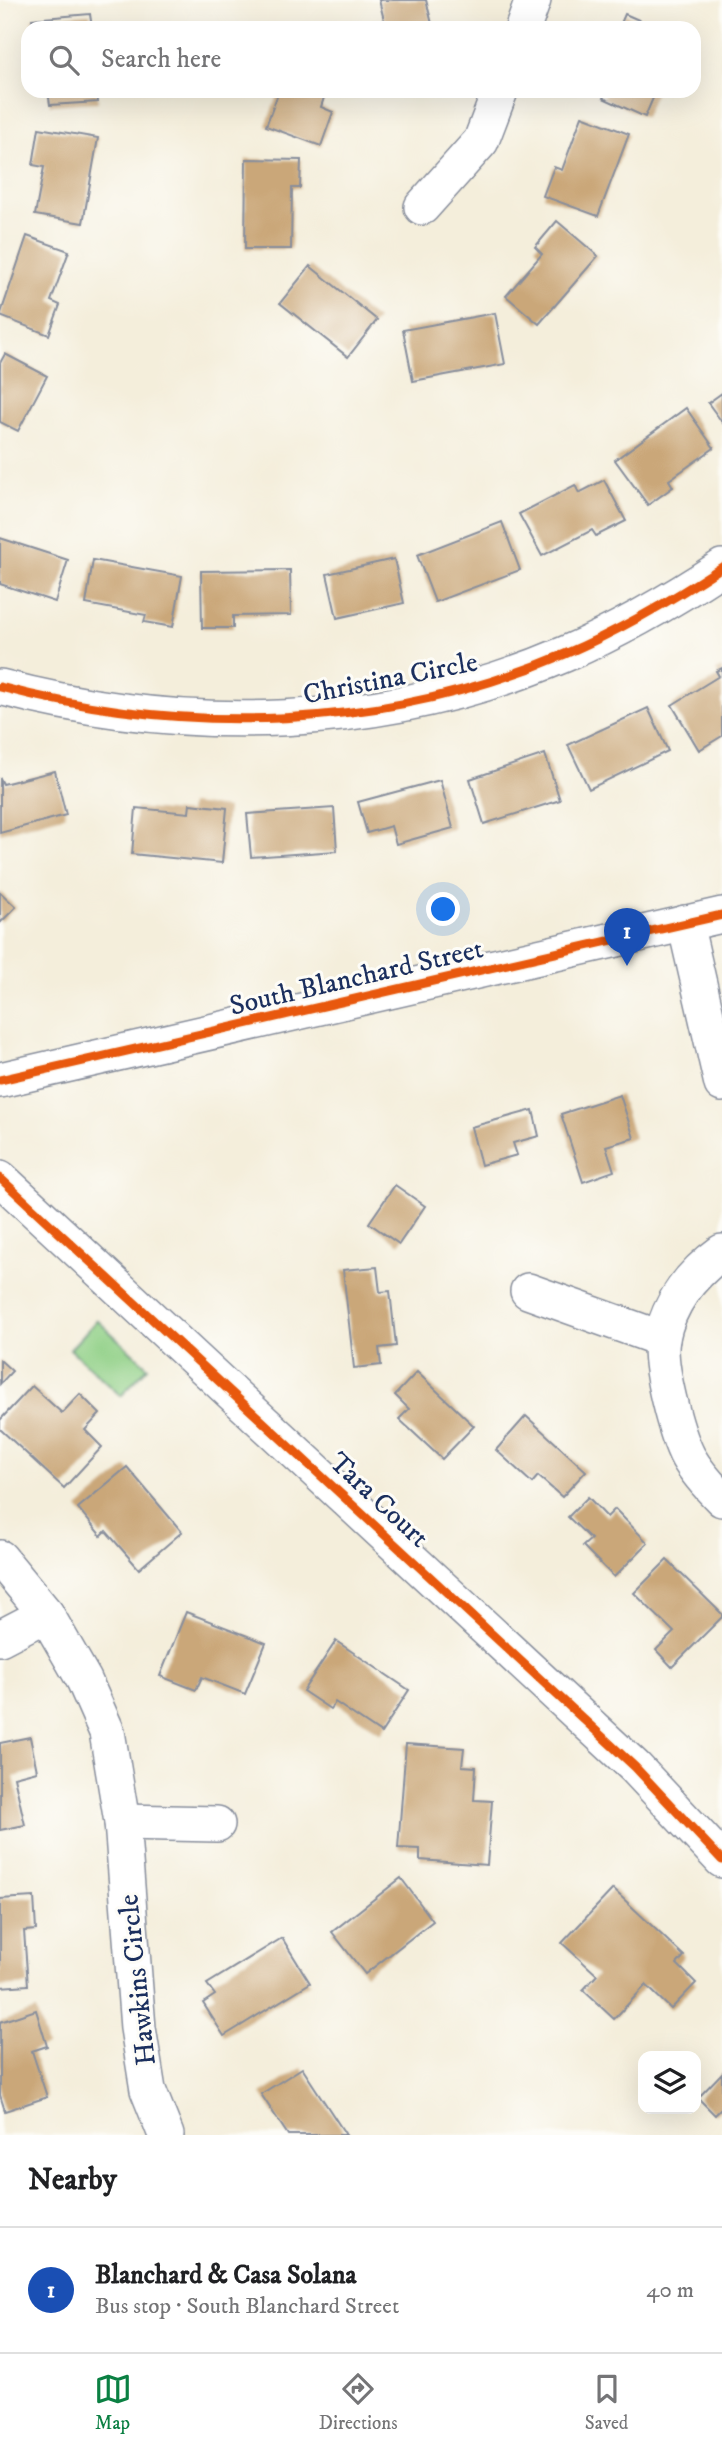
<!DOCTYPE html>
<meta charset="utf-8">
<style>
body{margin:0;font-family:"IM FELL DW Pica",serif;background:#f6f6f6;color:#202124}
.controls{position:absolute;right:21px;bottom:21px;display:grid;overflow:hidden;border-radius:14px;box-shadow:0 7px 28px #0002}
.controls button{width:63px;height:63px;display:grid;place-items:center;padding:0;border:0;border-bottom:2px solid #e0e0e0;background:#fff;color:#202124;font:35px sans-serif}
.you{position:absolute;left:444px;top:910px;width:24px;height:24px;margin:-18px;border:5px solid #fff;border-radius:50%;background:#1a73e8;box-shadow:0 0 0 10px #1a73e833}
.badge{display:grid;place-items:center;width:46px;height:46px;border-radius:50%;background:#0b8043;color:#fff;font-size:23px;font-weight:700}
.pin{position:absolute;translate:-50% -58px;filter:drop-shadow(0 2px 4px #0008)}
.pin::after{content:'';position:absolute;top:37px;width:24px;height:21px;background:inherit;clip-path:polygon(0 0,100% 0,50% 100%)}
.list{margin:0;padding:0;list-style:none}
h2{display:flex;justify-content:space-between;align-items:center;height:91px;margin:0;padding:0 28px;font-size:30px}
h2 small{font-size:23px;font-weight:400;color:#757577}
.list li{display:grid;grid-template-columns:46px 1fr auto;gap:21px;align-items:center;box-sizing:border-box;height:126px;padding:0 28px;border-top:2px solid #e0e0e0}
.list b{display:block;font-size:26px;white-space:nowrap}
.list p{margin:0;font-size:23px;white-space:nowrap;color:#757577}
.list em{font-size:23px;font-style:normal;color:#757577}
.icon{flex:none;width:38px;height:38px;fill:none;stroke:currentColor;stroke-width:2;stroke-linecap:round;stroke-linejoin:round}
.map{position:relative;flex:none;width:722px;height:2135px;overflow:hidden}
.search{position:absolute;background:#fff;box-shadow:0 7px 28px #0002;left:21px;right:21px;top:21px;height:77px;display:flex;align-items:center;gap:18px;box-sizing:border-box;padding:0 24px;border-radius:21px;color:#757577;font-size:26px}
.sheet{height:217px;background:#fff}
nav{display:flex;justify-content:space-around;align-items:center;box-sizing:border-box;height:98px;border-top:2px solid #e0e0e0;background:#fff;font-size:19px;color:#757577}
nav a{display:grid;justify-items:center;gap:4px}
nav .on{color:#0b8043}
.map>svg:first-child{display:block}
</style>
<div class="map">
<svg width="722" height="2135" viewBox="0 0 722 2135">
<rect width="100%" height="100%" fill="#fdfcf7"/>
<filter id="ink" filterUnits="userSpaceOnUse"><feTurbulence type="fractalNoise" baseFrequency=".0143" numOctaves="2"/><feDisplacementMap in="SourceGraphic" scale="14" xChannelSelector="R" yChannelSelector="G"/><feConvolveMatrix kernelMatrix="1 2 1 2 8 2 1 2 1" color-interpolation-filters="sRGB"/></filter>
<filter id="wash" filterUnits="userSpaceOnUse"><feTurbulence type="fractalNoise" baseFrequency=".00686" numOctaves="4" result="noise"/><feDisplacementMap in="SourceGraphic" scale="28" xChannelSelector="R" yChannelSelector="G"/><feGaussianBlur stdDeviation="1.57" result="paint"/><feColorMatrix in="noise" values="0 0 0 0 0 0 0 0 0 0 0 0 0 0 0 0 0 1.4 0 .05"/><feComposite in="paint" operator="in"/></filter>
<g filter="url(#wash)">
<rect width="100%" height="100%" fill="#f4eedb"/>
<path fill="#91d087" stroke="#568072" stroke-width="2" d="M97,1320L148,1367L121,1396L70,1349Z"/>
<g id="blocks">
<g fill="#caa779">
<path d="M379,0H426L433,28H386Z"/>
<path d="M90,14L92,28H33L32,19Z"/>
<path d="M625,14L657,28H619Z"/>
<path d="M48,91H97L98,102L50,105Z"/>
<path d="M279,91H326L321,107L333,112L321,146L266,126Z"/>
<path d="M606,91H656L645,117L603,98Z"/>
<path d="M582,116L629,134L598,216L543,196L554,167L562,170Z"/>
<path d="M39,128L98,138L83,223L35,215L44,167L33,165Z"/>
<path d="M246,159L301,160L300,188H292L291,249H245Z"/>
<path d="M557,221L598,256L539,324L506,296L542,254L535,247Z"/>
<path d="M27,236L69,251L51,301L60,305L49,335L0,316Z"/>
<path d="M310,266L377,320L348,357L280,303Z"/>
<path d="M495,313L505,364L413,381L403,330Z"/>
<path d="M5,354L47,376L18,431L0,422V363Z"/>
<path d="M722,393V422L708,403Z"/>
<path d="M686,408L714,448L669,480L673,487L648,505L615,460Z"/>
<path d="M604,480L626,521L596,536L592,530L542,556L519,514L575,485L579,493Z"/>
<path d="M502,522L520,570L435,602L417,555Z"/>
<path d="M0,538L68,560L55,602L0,584Z"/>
<path d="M394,559L404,603L337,618L327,574Z"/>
<path d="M93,560L182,576L173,627L144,622L146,615L86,604Z"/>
<path d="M290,570L291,615L233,616V628H202L201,571Z"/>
<path d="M722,668V736L699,750L672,705L719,676L716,671Z"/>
<path d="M648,708L668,751L589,789L568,745Z"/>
<path d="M545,754L560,800L484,824L470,779Z"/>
<path d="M55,771L66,815L0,833V778L3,784Z"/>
<path d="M440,780L453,828L396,844L391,826L367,833L358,802Z"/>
<path d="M190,804L227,808L222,863L132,854L136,808L189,813Z"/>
<path d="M334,808L337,851L251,857L247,814Z"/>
<path d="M0,892L16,907L0,923Z"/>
<path d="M620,1095L634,1138L606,1146L614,1171L583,1182L561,1114Z"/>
<path d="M533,1110L539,1136L513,1143L517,1155L481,1165L471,1127Z"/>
<path d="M395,1185L425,1206L399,1244L369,1223Z"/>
<path d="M377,1267L380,1292L390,1291L396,1346L379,1348L381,1365L354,1368L343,1270Z"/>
<path d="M0,1360L12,1371L0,1384Z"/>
<path d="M417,1372L474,1426L442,1459L399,1419L409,1409L395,1395Z"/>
<path d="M32,1386L62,1413L80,1394L100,1414L85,1430L102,1447L64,1488L0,1429V1420Z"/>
<path d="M526,1416L586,1471L562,1497L538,1476L532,1483L496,1450Z"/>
<path d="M127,1467L182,1532L139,1569L106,1531L101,1536L78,1508Z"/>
<path d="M588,1497L607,1517L615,1509L648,1543L614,1577L583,1546L591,1539L568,1517Z"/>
<path d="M667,1560L722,1614V1617L672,1667L656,1650L674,1632L634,1593Z"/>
<path d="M186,1612L266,1643L245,1694L202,1677L196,1690L160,1676Z"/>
<path d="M336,1641L409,1690L381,1733L335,1702L330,1709L303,1691Z"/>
<path d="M30,1737L37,1771L14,1777L25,1825L0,1830V1743Z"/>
<path d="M406,1744L464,1748L462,1766L476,1767L474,1800L492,1801L487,1865L420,1860V1849L398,1848Z"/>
<path d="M401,1878L433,1921L365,1974L332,1932Z"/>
<path d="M613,1889L684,1956L677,1964L696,1983L671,2009L646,1985L614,2019L583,1990L597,1975L562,1943Z"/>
<path d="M34,1897L36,1930L24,1931L28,1985L0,1987V1899Z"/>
<path d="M282,1938L310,1983L224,2036L203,2003L215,1995L207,1984Z"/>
<path d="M36,2010L47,2046L32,2051L47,2097L5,2111L0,2095V2022Z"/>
<path d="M302,2068L346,2135H288L261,2094Z"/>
<path d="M722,2073V2108L715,2115L698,2098Z"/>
</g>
</g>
</g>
<g filter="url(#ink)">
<use href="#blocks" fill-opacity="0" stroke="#888e9c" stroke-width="2"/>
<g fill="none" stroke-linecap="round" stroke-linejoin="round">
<g stroke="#888e9c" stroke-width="38">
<g id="minor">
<path d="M523,28L533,0"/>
<path d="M422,207L481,141L500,91"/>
<path d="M0,687C187,736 386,731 565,654C621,630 672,600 722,567"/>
<path d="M685,923L722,1084"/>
<path d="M0,1080L722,915"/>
<path d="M0,1178L635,1767L722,1860"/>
<path d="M722,1252C693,1273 669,1302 662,1338C657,1364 676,1434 688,1457C697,1473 709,1486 722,1499"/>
<path d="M528,1291L662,1339"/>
<path d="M0,1558L46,1614L84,1680L107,1732L122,1822L138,2028L148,2090L166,2135"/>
<path d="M0,1638L46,1614"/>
<path d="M122,1822L217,1824"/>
</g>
</g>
<use href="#minor" stroke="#fff" stroke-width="35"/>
<g stroke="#fdfcf7" stroke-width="13">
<g id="cycleway">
<path d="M0,687C187,736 386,731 565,654C621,630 672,600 722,567"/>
<path d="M0,1080L722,915"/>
<path d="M0,1178L635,1767L722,1860"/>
</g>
</g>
<use href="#cycleway" stroke="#e8590c" stroke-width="9"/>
</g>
</g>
<g text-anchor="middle" stroke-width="6" stroke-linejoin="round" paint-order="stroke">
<g font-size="28" fill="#1b2f5e" stroke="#fdfcf7">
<text transform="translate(390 677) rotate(-11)" y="10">Christina Circle</text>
<text transform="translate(356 976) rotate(-13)" y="10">South Blanchard Street</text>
<text transform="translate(380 1499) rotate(43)" y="10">Tara Court</text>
<text transform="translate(136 1980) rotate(-96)" y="10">Hawkins Circle</text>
</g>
</g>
</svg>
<div class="controls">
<button><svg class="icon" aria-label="layers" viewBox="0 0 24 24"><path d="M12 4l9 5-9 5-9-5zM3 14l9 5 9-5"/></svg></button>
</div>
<div class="you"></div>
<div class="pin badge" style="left:627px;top:966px;background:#1a4fb4">1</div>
<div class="search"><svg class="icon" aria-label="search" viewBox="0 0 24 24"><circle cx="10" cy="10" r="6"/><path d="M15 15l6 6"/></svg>Search here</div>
</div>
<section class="sheet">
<h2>Nearby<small></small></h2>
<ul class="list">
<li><span class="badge" style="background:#1a4fb4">1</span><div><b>Blanchard &amp; Casa Solana</b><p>Bus stop · South Blanchard Street</p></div><em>40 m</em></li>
</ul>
</section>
<nav>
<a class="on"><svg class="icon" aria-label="map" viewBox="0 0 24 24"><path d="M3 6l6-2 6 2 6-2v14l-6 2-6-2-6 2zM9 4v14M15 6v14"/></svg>Map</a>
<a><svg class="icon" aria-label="directions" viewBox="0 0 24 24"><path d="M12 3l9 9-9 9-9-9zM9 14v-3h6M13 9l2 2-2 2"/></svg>Directions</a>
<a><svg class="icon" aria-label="saved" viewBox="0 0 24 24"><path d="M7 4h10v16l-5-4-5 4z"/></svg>Saved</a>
</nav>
